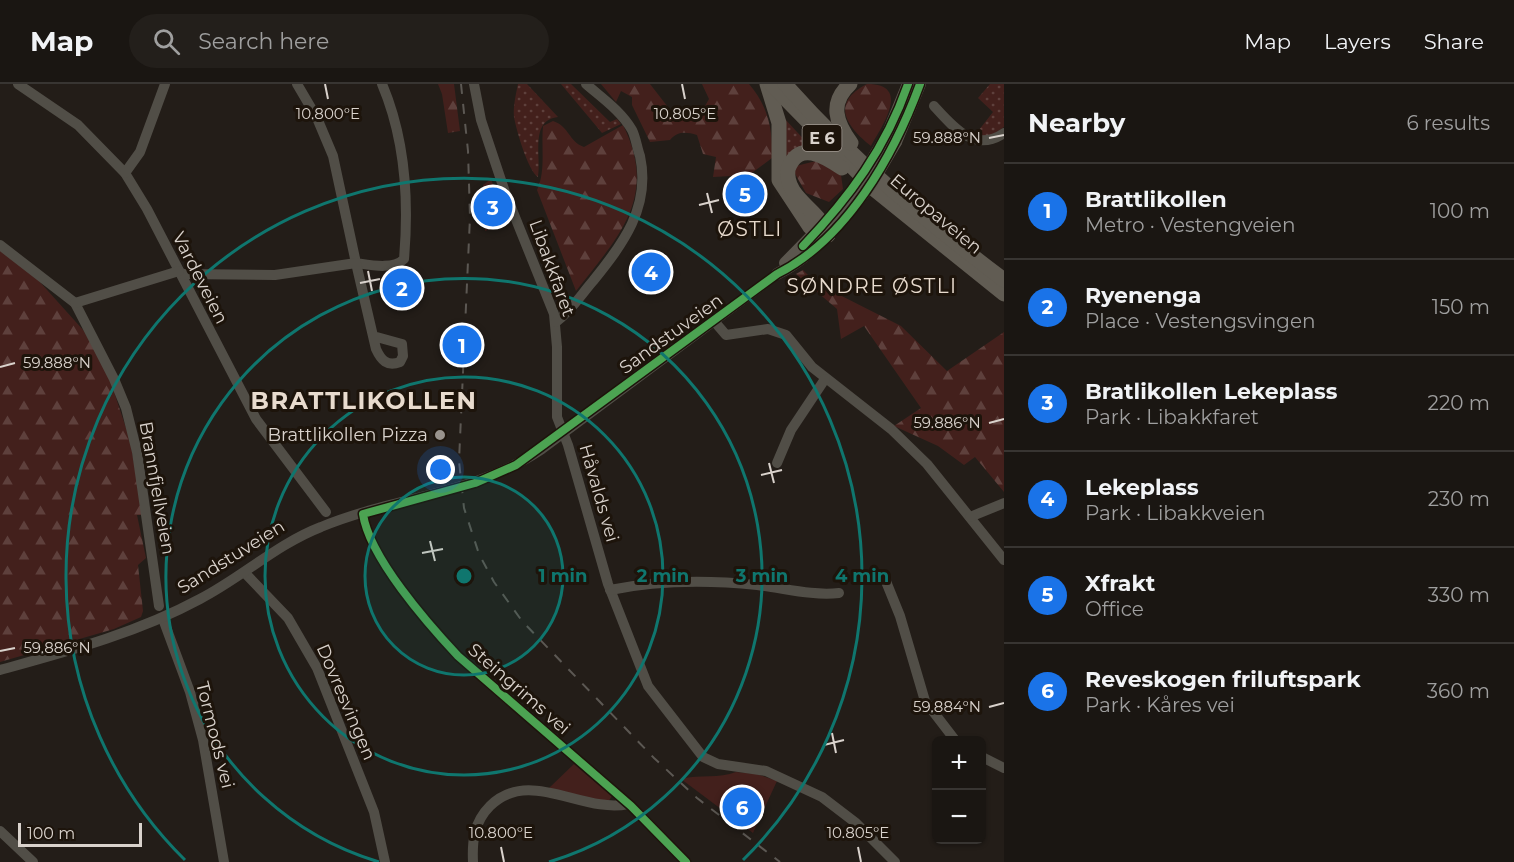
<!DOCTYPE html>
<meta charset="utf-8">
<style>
body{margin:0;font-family:Montserrat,sans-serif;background:#231f1b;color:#f1f3f6}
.controls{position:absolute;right:18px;bottom:18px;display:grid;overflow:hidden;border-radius:9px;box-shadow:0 2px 4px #0004}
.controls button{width:54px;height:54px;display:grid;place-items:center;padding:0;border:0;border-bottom:2px solid #383532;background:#1a1612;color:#f1f3f6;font:30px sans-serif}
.scale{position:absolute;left:18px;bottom:15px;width:124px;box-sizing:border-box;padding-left:6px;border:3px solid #d9d2cc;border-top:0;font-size:16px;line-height:21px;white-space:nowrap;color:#d9d2cc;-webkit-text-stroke:4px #1d140b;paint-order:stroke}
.you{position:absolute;left:441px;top:386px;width:21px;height:21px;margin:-15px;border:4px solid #fff;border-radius:50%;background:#1a73e8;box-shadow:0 0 0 9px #1a73e833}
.badge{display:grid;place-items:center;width:39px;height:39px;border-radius:50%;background:#1a73e8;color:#fff;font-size:20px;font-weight:700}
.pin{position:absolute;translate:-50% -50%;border:3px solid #fff;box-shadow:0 2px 6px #0006}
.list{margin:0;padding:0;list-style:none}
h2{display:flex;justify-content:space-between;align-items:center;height:78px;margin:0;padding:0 24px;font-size:26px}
h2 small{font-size:20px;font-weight:400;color:#9f9f9f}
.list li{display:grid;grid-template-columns:39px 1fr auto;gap:18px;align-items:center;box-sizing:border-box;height:96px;padding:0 24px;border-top:2px solid #383532}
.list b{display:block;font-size:22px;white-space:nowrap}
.list p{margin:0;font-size:20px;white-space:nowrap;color:#9f9f9f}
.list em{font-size:20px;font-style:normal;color:#9f9f9f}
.icon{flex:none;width:33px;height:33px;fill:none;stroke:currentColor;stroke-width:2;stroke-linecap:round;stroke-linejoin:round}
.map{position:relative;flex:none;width:1004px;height:778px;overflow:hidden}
header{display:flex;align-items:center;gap:36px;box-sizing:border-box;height:84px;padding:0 30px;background:#1a1612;border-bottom:2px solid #383532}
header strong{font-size:28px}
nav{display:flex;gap:33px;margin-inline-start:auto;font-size:21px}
.search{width:420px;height:54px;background:#231f1b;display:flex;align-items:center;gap:15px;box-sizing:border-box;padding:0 21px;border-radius:33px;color:#9f9f9f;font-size:22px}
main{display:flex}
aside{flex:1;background:#1a1612}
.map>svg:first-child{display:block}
</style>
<header>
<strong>Map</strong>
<div class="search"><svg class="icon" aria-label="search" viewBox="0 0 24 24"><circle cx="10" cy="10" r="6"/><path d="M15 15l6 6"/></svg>Search here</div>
<nav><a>Map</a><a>Layers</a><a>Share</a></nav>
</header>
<main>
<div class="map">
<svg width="1004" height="778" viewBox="0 0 1004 778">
<defs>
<pattern id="grass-dots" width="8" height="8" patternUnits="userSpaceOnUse" patternTransform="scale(1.5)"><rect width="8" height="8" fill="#43201c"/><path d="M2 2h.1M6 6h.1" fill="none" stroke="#5e403c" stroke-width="1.8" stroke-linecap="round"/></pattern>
<pattern id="forest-firs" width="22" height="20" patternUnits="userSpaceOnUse" patternTransform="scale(1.5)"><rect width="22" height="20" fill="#43201c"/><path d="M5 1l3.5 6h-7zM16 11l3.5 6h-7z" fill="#5e403c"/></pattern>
</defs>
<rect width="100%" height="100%" fill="#231d18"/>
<g fill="url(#grass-dots)">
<path d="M518,0H527L558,33C529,36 542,74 538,93C528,87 516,45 514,33C513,22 516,10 518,0Z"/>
<path d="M561,0H571L610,38L617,35L621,40L602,49Z"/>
<path d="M990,0H1004V43L989,53L975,51L993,28L978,14Z"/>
<path d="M784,34L810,62L785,81Z"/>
</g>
<g fill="url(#forest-firs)">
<path d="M438,0H454L460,47L448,49L442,10Z"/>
<path d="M601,0H650L671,27L678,24L693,31L701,29L709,15L702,0H749C768,22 773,46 772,74L749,91L713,93L716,73L703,70L697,51C686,48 678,47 670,56L650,58L632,21V13L621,7L616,18Z"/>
<path d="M867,0C912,0 882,42 871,62C846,42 830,19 867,0Z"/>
<path d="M553,37C570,43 568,57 584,63L623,41C659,113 618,153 576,207L537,106C546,87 541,64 543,42Z"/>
<path d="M816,77L841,91L843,105L829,118L806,109L794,88L796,82Z"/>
<path d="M0,159L21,177L84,247L109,293L130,356L143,431H137L146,474L138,481L143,527L141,533L114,545L0,578Z"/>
<path d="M803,186L816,199L901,242L947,287L1004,248V408L975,373L964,381L938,362L894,342L921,324L864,242L841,255L837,225L796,190Z"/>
</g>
<g fill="#43201c">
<path d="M491,95L507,139L485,147L483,101Z"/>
<path d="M574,680L612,712L608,718L548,705Z"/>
<path d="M736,688L757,690L777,697L753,749L681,695C700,690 719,695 736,688Z"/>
</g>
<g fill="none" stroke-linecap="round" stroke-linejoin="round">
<g stroke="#514e47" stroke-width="10">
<path d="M18,0L78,41L125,89L147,125L256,335L326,428"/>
<path d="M297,0L317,34L333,72L356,179C370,181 394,186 404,175C409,117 405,54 382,0"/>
<path d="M474,0L481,36L505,108L554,230L557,263V333L568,361L608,500L648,602L703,673L718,680L766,687L822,713L856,739L895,778"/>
<path d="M934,22C954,44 975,69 1004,49"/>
<path d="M125,89L140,68L165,0"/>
<path d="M0,161L75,219L114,295L126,324L137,368L159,522"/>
<path d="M181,190L275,191L356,179L376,265C381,276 387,283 400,278L403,272L402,260L373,252"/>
<path d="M75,219L179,187"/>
<path d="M714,237L726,251L768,245L786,251L812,283L891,345L927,380L1004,476"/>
<path d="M556,238C572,226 580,212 593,197C623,160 651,123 640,72C637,64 636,54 632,46C621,27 602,14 586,0"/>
<path d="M777,379L791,346L825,295"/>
<path d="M363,430C369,473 428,540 458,572L631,722L686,778"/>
<path d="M970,433L1004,419"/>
<path d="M245,489L288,534L317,584L374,728L385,778"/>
<path d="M885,495L900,532L925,617L955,656"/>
<path d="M610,506C659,496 708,496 757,501C784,504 812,512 839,509"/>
<path d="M163,535L190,608L203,656L224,778"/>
<path d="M0,586C69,567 137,549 200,515C241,494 277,460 321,443C396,412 472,412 542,365L777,190"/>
<path d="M982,673L1004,684"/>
<path d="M0,747L33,778"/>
<path d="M473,778C472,757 474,738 490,722C529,683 583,730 628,720"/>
</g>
<g stroke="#5b564e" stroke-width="12">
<path d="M887,51L908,0"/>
<path d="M896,58L920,0"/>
<path d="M785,179L839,124"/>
<path d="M777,190C805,176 826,154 846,131"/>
</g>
<g stroke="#615c53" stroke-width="15">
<path d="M767,0L779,39V96L810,143L816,148L828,151"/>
<path d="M771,0L875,106L1004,210"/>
<path d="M785,0C850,74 926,137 1004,196"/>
<path d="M850,0C829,19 836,39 851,59"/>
<path d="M828,151C821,126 784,114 788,85C799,56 824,72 842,84"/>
</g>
<path stroke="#5c5853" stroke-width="2" stroke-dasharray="10 10" stroke-linecap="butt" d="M461,0L468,67L470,133L459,377L464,424L479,470L494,498L522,537L654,674L697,714L780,778"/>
<g stroke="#5b564e" stroke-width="12">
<path d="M839,124L861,94L887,51"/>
<path d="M846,131L870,102L896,58"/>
</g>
<g stroke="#1d140b" stroke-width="11">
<g id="cycleway">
<path d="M803,162C849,114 886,64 908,0"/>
<path d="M686,778L631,722L458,572C428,540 369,473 363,430L475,399L516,381L777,190C847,155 894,71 920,0"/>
</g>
</g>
<use href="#cycleway" stroke="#4ca352" stroke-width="8"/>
</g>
<path fill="none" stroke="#d9d2cc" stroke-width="2" d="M325,0L328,15M682,0L685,15M989,54L1004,51M707,109L712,129M699,121L719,116M368,187L372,207M360,199L380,195M0,283L15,279M989,339L1004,335M769,379L774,399M761,391L782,386M430,457L435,477M422,469L443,465M0,567L15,564M989,623L1004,619M832,649L836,669M824,661L844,656M501,763L504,778M858,763L861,778"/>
<circle cx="464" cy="492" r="99" fill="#0f766e" fill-opacity=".12"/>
<g fill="none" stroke="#0f766e" stroke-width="3">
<circle cx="464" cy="492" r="99"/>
<circle cx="464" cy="492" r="199"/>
<path d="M379 778A298 298 0 1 1 549 778"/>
<path d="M185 776A398 398 0 1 1 743 776"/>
</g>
<circle fill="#99938d" stroke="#1d140b" stroke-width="2" cx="440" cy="351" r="6"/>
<g text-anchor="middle" stroke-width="6" stroke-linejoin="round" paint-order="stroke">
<rect fill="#1d140b" stroke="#a19992" stroke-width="1.5" x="802.5" y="41" width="39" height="26" rx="4.5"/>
<g font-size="16" font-weight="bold" fill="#d9d2cc">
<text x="822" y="60">E 6</text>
</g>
<g font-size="18" fill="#d9d2cc" stroke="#1d140b">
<text transform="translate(936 130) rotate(40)" y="6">Europaveien</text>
<text transform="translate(552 184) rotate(70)" y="6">Libakkfaret</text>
<text transform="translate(200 194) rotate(63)" y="6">Vardeveien</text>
<text transform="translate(671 250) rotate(-36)" y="6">Sandstuveien</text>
<text transform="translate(157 404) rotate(80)" y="6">Brannfjellveien</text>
<text transform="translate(599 409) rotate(74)" y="6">Håvalds vei</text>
<text transform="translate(231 473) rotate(-32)" y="6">Sandstuveien</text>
<text transform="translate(519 605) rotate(41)" y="6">Steingrims vei</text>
<text transform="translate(346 618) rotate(67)" y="6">Dovresvingen</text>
<text transform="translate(215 651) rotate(76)" y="6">Tormods vei</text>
</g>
<g font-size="18" fill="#d9d2cc" stroke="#1d140b" text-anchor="end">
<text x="428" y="357">Brattlikollen Pizza</text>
</g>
<g font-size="20" letter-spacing="1.5" fill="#e8dbce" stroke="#1d140b">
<text x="750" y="152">ØSTLI</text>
<text x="872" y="209">SØNDRE ØSTLI</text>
</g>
<g font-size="24" font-weight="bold" letter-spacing="1.5" fill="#e8dbce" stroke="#1d140b">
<text x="364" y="325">BRATTLIKOLLEN</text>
</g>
</g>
<g font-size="15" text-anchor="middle" fill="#d9d2cc" stroke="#1d140b" stroke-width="6" stroke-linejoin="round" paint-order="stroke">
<text x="328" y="35">10.800°E</text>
<text x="685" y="35">10.805°E</text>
<text x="947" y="59">59.888°N</text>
<text x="57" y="284">59.888°N</text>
<text x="947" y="344">59.886°N</text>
<text x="57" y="569">59.886°N</text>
<text x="947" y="628">59.884°N</text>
<text x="501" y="754">10.800°E</text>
<text x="858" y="754">10.805°E</text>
</g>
<circle cx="464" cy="492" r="9" fill="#0f766e" stroke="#1d140b" stroke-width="3"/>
<g font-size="18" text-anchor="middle" font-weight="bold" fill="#0f766e" stroke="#1d140b" stroke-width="6" stroke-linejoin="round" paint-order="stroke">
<text x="563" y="498">1 min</text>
<text x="663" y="498">2 min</text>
<text x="762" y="498">3 min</text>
<text x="862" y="498">4 min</text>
</g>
</svg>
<div class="controls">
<button>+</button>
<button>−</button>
</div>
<div class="scale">100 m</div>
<div class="you"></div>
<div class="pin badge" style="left:462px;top:261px">1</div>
<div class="pin badge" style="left:402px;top:204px">2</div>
<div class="pin badge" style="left:493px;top:123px">3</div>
<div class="pin badge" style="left:651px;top:188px">4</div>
<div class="pin badge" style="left:745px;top:110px">5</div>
<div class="pin badge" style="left:742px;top:723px">6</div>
</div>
<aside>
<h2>Nearby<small>6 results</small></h2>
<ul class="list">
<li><span class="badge">1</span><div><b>Brattlikollen</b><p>Metro · Vestengveien</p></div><em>100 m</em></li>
<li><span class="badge">2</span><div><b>Ryenenga</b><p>Place · Vestengsvingen</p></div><em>150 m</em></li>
<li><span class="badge">3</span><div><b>Bratlikollen Lekeplass</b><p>Park · Libakkfaret</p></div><em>220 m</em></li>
<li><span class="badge">4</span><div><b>Lekeplass</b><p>Park · Libakkveien</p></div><em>230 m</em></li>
<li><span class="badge">5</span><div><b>Xfrakt</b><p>Office</p></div><em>330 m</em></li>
<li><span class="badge">6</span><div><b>Reveskogen friluftspark</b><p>Park · Kåres vei</p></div><em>360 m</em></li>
</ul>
</aside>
</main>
